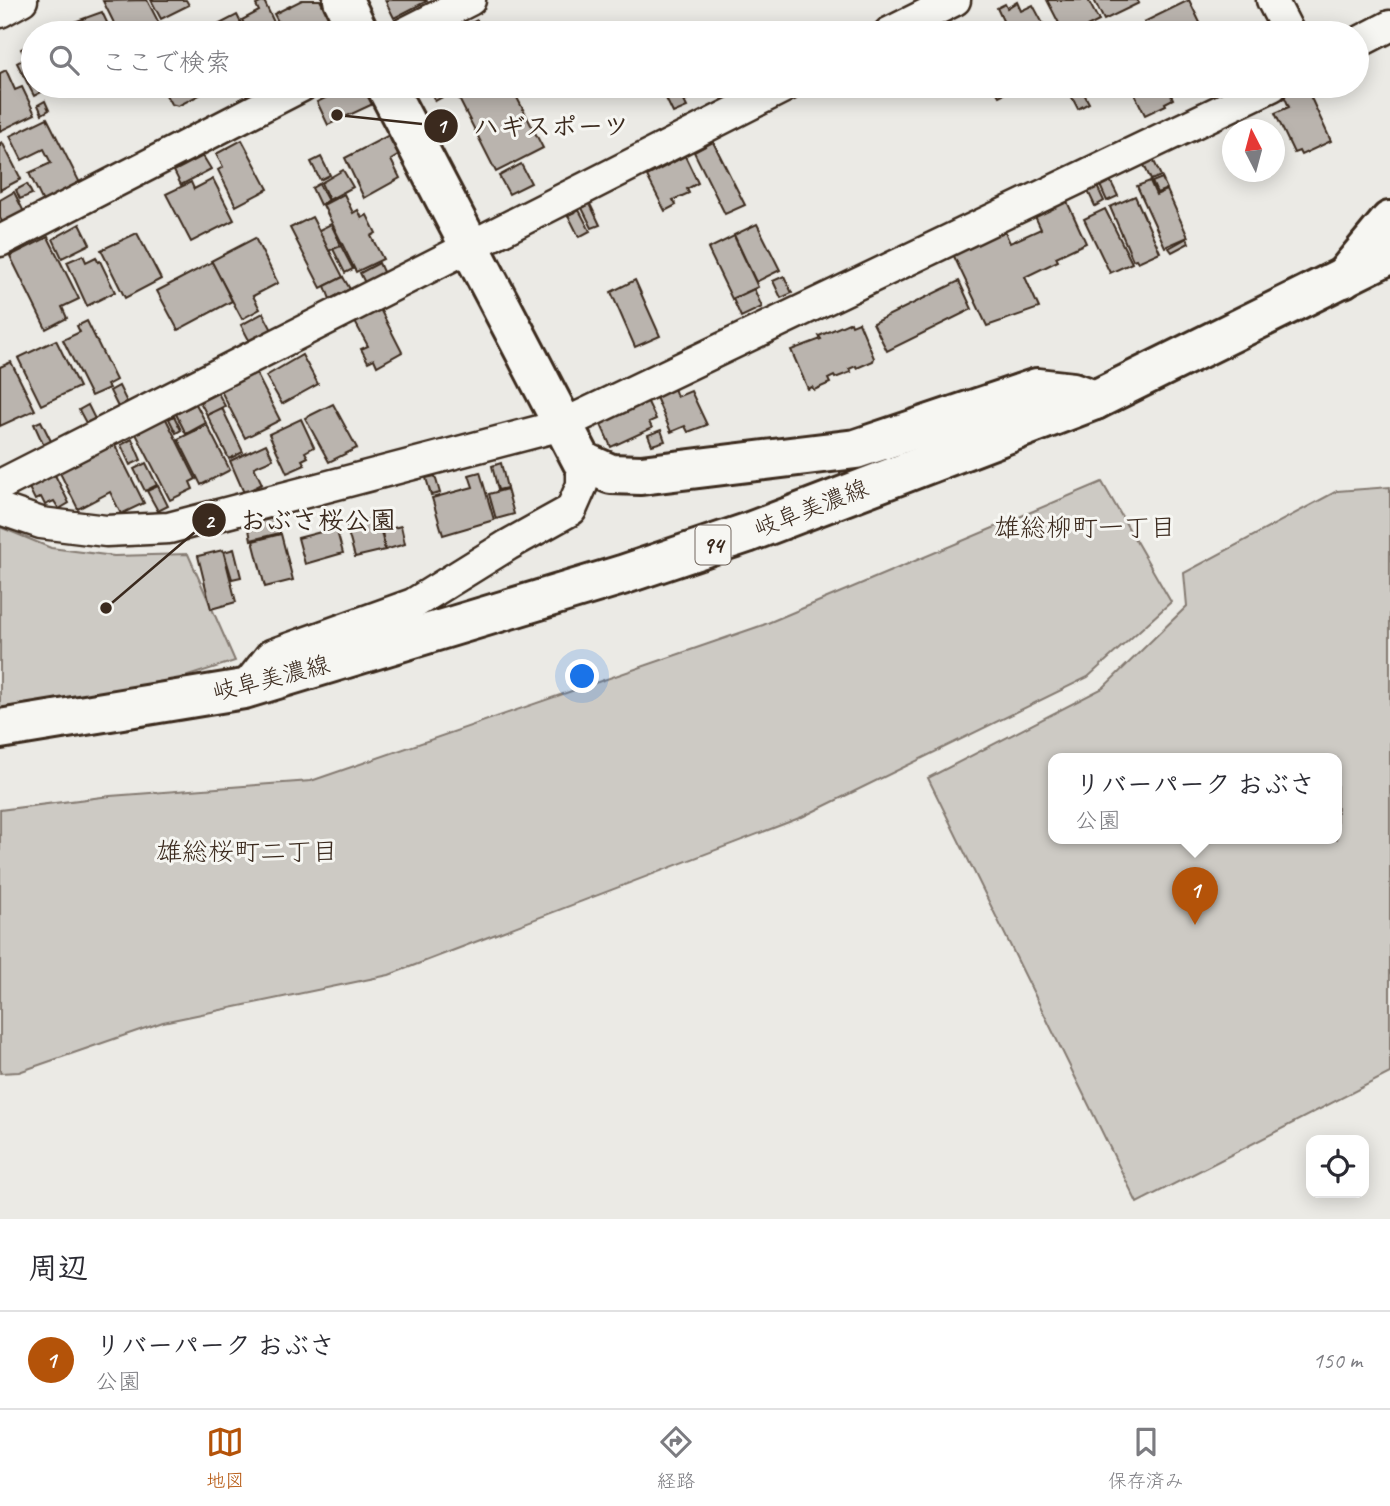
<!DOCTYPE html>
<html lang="ja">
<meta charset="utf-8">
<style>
body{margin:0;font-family:Caveat,"Klee One",sans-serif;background:#f2f2f3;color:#2b2b33}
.controls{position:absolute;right:21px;bottom:21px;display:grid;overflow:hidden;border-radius:14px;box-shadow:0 4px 18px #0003}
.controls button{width:63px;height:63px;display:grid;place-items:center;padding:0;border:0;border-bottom:2px solid #e1e1e2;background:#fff;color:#2b2b33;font:35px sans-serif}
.compass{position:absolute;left:1222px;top:119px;width:63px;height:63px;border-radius:50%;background:#fff;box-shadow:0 4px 18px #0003;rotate:354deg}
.you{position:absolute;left:583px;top:677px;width:24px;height:24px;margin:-18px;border:5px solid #fff;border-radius:50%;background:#1a73e8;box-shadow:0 0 0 10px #1a73e833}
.badge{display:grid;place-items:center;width:46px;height:46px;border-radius:50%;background:#b45309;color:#fff;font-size:23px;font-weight:700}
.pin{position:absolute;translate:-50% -58px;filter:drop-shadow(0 2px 4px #0008)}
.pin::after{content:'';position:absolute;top:37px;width:24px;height:21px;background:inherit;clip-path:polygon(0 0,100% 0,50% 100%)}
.popup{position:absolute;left:1048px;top:753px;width:294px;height:91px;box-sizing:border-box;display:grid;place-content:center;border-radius:14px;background:#fff;filter:drop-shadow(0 2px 5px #0005);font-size:23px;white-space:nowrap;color:#7c7c81}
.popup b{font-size:26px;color:#2b2b33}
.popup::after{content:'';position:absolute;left:50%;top:100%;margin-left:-14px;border:14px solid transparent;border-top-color:#fff}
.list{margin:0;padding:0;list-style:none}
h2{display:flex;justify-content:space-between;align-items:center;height:91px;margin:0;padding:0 28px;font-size:30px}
h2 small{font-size:23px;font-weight:400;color:#7c7c81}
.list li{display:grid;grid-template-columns:46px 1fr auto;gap:21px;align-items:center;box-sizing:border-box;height:98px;padding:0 28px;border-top:2px solid #e1e1e2}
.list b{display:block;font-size:26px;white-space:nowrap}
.list p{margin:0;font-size:23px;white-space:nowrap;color:#7c7c81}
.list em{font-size:23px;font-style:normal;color:#7c7c81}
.icon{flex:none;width:38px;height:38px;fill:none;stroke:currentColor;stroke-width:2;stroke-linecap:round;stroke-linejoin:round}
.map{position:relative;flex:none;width:1390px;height:1219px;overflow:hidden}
.search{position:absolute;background:#fff;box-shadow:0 4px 18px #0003;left:21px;right:21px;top:21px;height:77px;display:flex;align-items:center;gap:18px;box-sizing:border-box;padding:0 24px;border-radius:38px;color:#7c7c81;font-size:26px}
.sheet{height:189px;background:#fff}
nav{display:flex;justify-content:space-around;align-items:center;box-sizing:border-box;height:98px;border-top:2px solid #e1e1e2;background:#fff;font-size:19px;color:#7c7c81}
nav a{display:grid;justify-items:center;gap:4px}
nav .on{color:#b45309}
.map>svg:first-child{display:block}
</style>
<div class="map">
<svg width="1390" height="1219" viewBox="0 0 1390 1219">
<rect width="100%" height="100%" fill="#ebeae5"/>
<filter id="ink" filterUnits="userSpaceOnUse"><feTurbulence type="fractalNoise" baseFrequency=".0143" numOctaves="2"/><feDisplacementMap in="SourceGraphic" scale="14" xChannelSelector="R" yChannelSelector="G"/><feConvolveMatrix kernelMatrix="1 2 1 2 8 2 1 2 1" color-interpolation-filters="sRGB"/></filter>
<g filter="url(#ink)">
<g fill="#cdcac4" stroke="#847a71" stroke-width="2" fill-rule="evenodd">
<path d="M1102,482L1171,602L1088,677L802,817L389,975L163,1022L19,1072L0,1073V810L110,796L311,781L763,625Z"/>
<path d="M1390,487V1073L1137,1203L928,778L1103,688L1187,606L1184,573L1337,491ZM1053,759H1337V839H1053Z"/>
<path d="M0,527L51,548L114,556L188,554L235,661L141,691L0,708Z"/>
</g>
<g fill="#bab4ae" stroke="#3b2a1e" stroke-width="2">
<path d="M147,0L161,27L151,32L152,33H119L103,1Z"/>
<path d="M151,0H186L189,5L161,19Z"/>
<path d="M302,0H320L335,28L325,33H284L274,14Z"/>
<path d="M385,0H426L427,1L394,18Z"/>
<path d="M1047,0H1091L1089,2L1099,21L1075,33H1064Z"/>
<path d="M1094,0H1137L1139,3L1104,20Z"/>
<path d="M1189,0L1205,33H1149L1144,22Z"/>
<path d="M264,1L279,33H249L242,20L259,11L256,5Z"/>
<path d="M1017,2L1021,11L1033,5L1048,33H988L1005,25L997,8L1005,4L1007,8Z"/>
<path d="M102,12L112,33H79L74,22Z"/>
<path d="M237,15L246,33H220L216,26Z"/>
<path d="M477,20L483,33H451Z"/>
<path d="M33,42V86H53L34,96L17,63L26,58L21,49Z"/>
<path d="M6,70L15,90L22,87L35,114L0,131V73Z"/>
<path d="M161,86H217L178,106L171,104Z"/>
<path d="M349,86L366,89L373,104L328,125L317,102Z"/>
<path d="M434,86L451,87L453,91L435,101L429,88Z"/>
<path d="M482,86H511L543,148L496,172L456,93L463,89L466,94Z"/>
<path d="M660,86H704L706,90L684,101L687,107L673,113Z"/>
<path d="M993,86H1019L999,96Z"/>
<path d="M1066,86H1080L1089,103L1078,109Z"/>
<path d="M1139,86H1167L1173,99L1165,103L1166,105L1145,115L1132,89Z"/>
<path d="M1294,86L1306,87L1331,141L1301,155L1299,151L1294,153L1275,113L1289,107L1282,91Z"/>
<path d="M45,101L49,110L42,114L38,105Z"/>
<path d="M47,118L80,183L43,202L29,173L51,163L44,149L22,160L10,136Z"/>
<path d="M389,135L399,155L391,160L400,178L364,198L345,158Z"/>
<path d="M242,140L268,189L236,206L218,170L223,167L216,154Z"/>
<path d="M2,142L21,179L0,190V143Z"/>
<path d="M713,142L745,205L725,214L694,152Z"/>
<path d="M203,156L211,169L181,185L174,171Z"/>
<path d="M685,156L698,183L687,189L689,193L673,200L676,205L665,211L647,176Z"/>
<path d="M321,157L330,175L320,180L311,162Z"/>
<path d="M1152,157L1161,176L1151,180L1142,161Z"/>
<path d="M521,164L531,183L509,194L499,176Z"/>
<path d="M343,170L353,187L329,200L321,183Z"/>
<path d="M1108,176L1118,196L1107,201L1098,181Z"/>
<path d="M1162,178L1167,189L1157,193L1152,182Z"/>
<path d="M213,179L234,220L191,242L166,194L191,182L194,189Z"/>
<path d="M1150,181L1156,195L1167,190L1188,237L1165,247L1137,186Z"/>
<path d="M1095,182L1104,201L1095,206L1086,187Z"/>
<path d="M27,184L32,194L20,199L16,190Z"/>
<path d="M319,184L328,201L320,205L312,188Z"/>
<path d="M14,192L24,212L2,222L0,218V200Z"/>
<path d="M344,194L353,213L358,210L362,218L367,215L376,233L371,236L383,259L356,272L323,205Z"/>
<path d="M1064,195L1086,243L1056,257L1058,261L1025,277L1039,308L987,326L951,250L1002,225L1010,243L1041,229L1032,210Z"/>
<path d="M1135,196L1160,252L1138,262L1136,259L1133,260L1110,207Z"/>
<path d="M590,204L600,225L592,228L582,208Z"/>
<path d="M1105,209L1132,263L1110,273L1084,219Z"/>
<path d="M579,210L590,231L579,237L568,215Z"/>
<path d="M312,217L343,277L321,288L290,228Z"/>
<path d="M80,224L90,244L62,258L53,239Z"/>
<path d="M331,224L341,245L329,251L319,230Z"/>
<path d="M757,224L780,270L756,282L734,235Z"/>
<path d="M137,233L161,279L125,298L101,250Z"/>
<path d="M734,236L758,287L732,299L708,249Z"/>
<path d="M48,237L79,299L62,307L67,318L46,329L10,256Z"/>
<path d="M255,238L278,283L253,296L260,309L242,319L211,261Z"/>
<path d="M1187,238L1189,243L1172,252L1169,248Z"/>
<path d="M341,246L353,269L345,273L333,249Z"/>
<path d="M83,255L86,262L96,257L98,262L100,261L115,292L87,306L67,262Z"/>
<path d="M212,262L232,301L178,330L157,291Z"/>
<path d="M379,263L384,274L365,283L360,273Z"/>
<path d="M784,276L792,293L781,298L773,281Z"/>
<path d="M343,277L350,289L330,299L325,286Z"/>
<path d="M635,280L660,336L635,347L611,292Z"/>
<path d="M959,281L972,309L887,351L873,323Z"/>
<path d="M754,289L762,307L741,317L733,299Z"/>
<path d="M380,309L402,352L377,366L374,359L368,362L361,349L368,346L355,322Z"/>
<path d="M263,313L272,330L250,342L241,325Z"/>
<path d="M87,321L116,380L107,385L109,388L91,396L63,340L80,332L77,326Z"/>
<path d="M851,322L852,325L859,322L874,358L873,361L857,368L856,366L849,369L851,372L835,378L834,376L828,379L830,383L814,390L812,387L808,389L791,350L821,339L819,336Z"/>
<path d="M56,340L79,387L41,405L18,358Z"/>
<path d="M302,355L318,384L282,404L266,376Z"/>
<path d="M11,362L35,410L0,426V367Z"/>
<path d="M255,371L280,420L245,438L220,389Z"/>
<path d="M119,386L127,402L118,407L110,391Z"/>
<path d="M674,388L677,397L691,391L707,425L688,432L685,426L671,432L655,395Z"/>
<path d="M218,393L225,406L207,415L200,402Z"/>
<path d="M645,396L656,419L649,422L652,428L611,447L598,418Z"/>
<path d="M196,404L206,423L186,434L176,414Z"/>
<path d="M333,404L357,448L329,462L305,418Z"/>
<path d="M88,405L95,419L86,423L79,410Z"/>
<path d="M222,408L243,452L229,459L207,415Z"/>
<path d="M174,416L181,430L176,433L169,419Z"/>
<path d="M165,417L196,479L190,482L193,489L170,500L135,432Z"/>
<path d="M301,419L314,447L305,452L308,457L302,460L305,465L287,473L269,434Z"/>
<path d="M41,421L52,443L44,446L34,424Z"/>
<path d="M207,425L230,470L201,485L178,439Z"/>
<path d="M661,430L665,441L652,445L648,435Z"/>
<path d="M132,439L141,460L130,465L121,445Z"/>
<path d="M114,443L144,503L121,514L110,492L78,509L59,471Z"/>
<path d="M266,444L273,459L254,467L262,484L244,493L230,461Z"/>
<path d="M146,463L157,485L145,491L134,469Z"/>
<path d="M501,463L507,488L498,490L492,466Z"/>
<path d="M480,472L494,520L443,535L432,498L473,487L469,475Z"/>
<path d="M54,473L69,503L59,509L54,501L45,505L41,497L35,500L28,486Z"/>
<path d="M435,476L440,493L431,495L426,478Z"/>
<path d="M158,486L168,506L158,511L147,491Z"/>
<path d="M507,489L514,514L496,519L489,494Z"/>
<path d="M277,517L280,533L251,540L248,524Z"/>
<path d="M378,517L385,550L355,557L346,525Z"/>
<path d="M401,526L405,544L385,550L382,531Z"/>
<path d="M336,528L343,553L305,564L298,538Z"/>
<path d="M281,534L293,580L265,587L253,541Z"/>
<path d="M234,549L241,577L232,579L224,552Z"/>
<path d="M223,550L236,602L211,609L198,556Z"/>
</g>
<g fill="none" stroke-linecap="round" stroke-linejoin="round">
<g stroke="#3b2a1e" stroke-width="35">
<g id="street">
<path d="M1272,0L1289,33"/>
<path d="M0,12L22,0"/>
<path d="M405,33L470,0"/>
<path d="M889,33L955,0"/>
<path d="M1357,43L1390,26"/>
<path d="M0,241L302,86"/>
<path d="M0,485L786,86"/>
<path d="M0,509L41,523L106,531L169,528L562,425L1272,86"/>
<path d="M244,689L271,655L413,604L508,545L571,510L582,485V461"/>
</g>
</g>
<g stroke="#3b2a1e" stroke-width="44">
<g id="secondary">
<path d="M343,0L359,33"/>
<path d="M386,86L582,461L611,474L641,475L856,449L1037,388L1073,392L1095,400"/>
<path d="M1343,278L1390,221"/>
</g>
</g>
<g stroke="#3b2a1e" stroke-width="44">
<path id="primary" d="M0,729L244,689L622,575L747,533L1095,400L1390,254"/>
</g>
<use href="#street" stroke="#f6f6f2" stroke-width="30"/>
<use href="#secondary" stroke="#f6f6f2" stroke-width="38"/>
<use href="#primary" stroke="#f6f6f2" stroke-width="38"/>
</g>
</g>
<g text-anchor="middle" stroke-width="6" stroke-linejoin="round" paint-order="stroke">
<rect fill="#f6f6f2" stroke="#73675e" stroke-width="2" x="695.5" y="525.5" width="35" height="39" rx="5"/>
<g font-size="23" font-weight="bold" fill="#3b2a1e">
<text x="713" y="553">94</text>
</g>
<g font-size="24" fill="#3b2a1e" stroke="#f6f6f2">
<text transform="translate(811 508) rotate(-21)" y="8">岐阜美濃線</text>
<text transform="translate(271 678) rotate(-14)" y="8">岐阜美濃線</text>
</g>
<g font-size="26" fill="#3b2a1e" stroke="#f6f6f2">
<text x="1085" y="536">雄総柳町一丁目</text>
<text x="247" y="860">雄総桜町二丁目</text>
</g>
</g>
<path fill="none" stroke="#3b2a1e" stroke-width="2.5" d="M337 115L441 126M106 608L209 520"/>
<g fill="#3b2a1e" stroke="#f6f6f2" stroke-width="2.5">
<circle cx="337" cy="115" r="7"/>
<circle cx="106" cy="608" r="7"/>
<circle cx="441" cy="126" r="18"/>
<circle cx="209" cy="520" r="18"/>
</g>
<g font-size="21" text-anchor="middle" font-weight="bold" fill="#fff">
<text x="441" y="133">1</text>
<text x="209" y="528">2</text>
</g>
<g font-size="26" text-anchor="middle" font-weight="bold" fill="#3b2a1e" stroke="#f6f6f2" stroke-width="6" stroke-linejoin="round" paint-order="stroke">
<text x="551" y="135">ハギスポーツ</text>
<text x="318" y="529">おぶさ桜公園</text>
</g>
</svg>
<div class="controls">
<button><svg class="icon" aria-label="locate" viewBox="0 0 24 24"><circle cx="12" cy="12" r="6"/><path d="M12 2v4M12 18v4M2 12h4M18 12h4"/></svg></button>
</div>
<svg class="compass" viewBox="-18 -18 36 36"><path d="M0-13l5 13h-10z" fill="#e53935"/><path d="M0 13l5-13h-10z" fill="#7c7c81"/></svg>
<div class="you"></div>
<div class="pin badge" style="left:1195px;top:925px">1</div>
<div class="popup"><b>リバーパーク おぶさ</b>公園</div>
<div class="search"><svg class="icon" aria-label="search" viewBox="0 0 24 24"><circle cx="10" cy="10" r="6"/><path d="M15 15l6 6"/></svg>ここで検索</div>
</div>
<section class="sheet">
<h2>周辺<small></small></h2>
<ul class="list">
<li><span class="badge">1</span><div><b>リバーパーク おぶさ</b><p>公園</p></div><em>150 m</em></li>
</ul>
</section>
<nav>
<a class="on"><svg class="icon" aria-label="map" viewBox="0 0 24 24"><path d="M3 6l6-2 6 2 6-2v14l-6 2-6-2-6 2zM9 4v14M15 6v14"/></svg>地図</a>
<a><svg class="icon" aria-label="directions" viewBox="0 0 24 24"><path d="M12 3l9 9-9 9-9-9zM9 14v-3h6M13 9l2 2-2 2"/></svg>経路</a>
<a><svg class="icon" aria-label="saved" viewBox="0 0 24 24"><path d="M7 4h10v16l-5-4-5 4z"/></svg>保存済み</a>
</nav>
